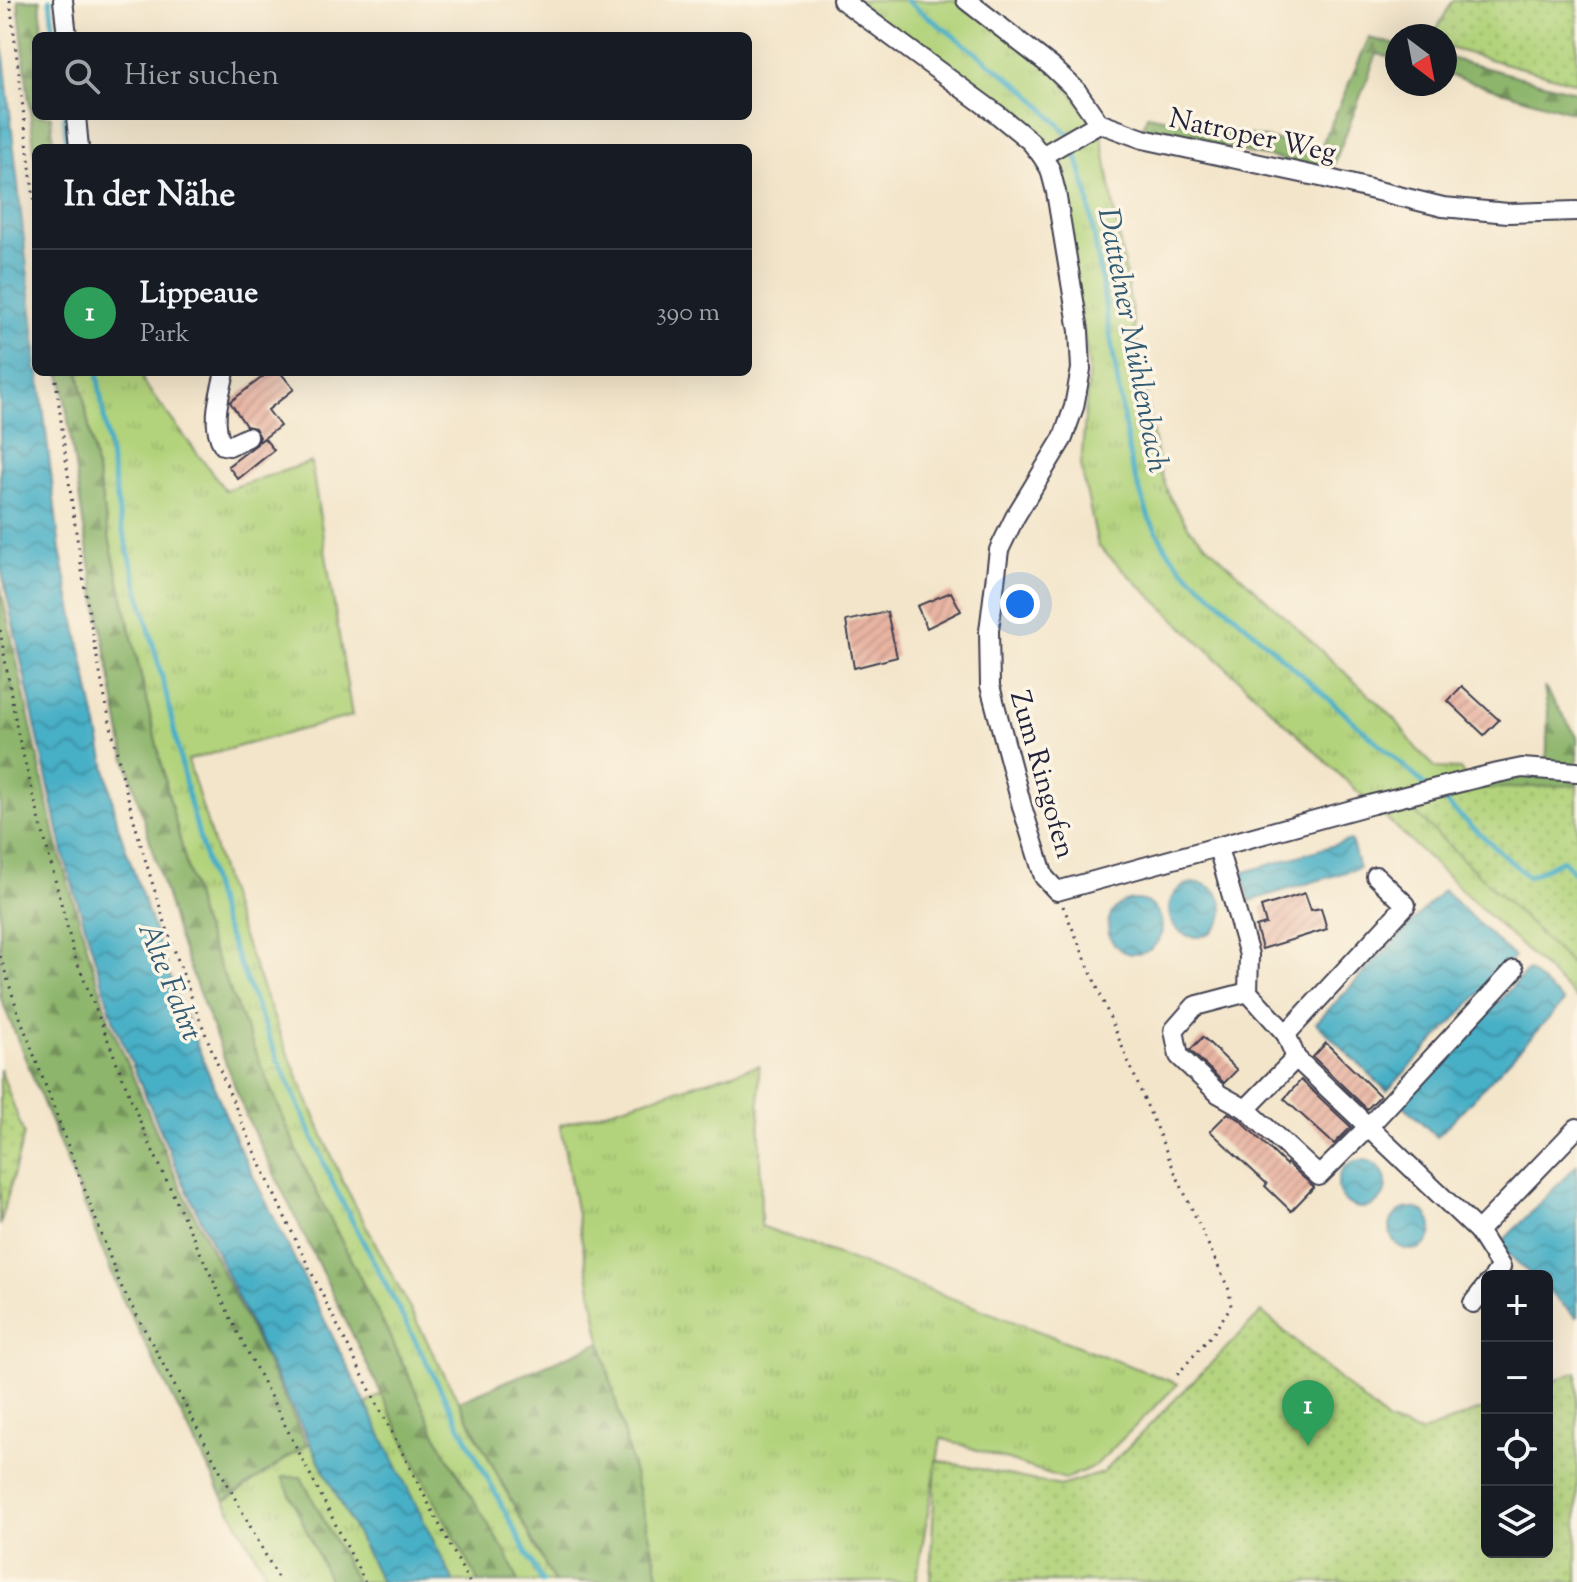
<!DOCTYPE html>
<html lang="de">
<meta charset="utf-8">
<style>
body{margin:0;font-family:"Sorts Mill Goudy",serif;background:#242831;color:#f1f3f6}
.controls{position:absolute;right:24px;bottom:24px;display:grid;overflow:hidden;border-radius:12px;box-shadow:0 8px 32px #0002}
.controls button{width:72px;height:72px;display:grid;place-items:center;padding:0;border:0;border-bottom:2px solid #363941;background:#171b24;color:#f1f3f6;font:40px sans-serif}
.compass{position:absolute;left:1385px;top:24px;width:72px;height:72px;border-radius:50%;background:#171b24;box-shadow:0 8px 32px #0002;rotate:148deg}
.you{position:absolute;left:1020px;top:604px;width:28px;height:28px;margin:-20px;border:6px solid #fff;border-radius:50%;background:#1a73e8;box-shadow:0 0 0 12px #1a73e833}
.badge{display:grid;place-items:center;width:52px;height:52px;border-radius:50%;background:#8c9099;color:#fff;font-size:26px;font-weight:700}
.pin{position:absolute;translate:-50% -66px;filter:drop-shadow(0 2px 4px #0008)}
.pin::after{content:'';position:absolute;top:42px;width:28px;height:24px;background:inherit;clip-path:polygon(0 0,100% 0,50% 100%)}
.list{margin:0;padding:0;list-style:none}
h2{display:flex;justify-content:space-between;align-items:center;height:104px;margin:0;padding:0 32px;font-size:34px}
h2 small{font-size:26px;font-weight:400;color:#9ea1a6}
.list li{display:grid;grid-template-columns:52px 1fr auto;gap:24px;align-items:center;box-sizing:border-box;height:128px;padding:0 32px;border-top:2px solid #363941}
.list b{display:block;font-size:30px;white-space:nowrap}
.list p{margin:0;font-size:26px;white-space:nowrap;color:#9ea1a6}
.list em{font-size:26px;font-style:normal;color:#9ea1a6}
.icon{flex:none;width:44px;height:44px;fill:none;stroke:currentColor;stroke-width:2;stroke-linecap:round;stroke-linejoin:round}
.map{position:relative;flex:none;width:1577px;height:1582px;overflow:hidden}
.search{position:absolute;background:#171b24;box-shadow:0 8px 32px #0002;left:32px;top:32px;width:720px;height:88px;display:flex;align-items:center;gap:20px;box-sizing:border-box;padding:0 28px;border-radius:12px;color:#9ea1a6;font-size:30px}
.panel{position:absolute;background:#171b24;box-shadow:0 8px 32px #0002;left:32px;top:144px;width:720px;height:232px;border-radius:12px}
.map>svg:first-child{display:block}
</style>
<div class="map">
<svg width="1577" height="1582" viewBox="0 0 1577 1582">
<defs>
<pattern id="grass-tufts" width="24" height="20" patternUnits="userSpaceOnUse" patternTransform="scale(2)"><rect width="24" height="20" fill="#b2d37c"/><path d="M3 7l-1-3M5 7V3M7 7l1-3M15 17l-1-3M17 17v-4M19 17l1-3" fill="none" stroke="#99b56c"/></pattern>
<pattern id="forest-firs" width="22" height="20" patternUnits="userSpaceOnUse" patternTransform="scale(2)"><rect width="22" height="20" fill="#8db56c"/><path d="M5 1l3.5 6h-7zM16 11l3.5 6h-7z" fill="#73935a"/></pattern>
<pattern id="park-dots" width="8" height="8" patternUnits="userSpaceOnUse" patternTransform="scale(2)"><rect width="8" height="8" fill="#b2d37c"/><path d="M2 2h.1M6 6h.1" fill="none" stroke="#99b56c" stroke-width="1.8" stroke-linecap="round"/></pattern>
<pattern id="water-waves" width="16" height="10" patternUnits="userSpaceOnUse" patternTransform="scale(2)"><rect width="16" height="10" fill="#47afc6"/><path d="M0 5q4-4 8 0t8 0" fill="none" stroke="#3b8ea2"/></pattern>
<pattern id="building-hatch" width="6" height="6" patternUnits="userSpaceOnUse" patternTransform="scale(2)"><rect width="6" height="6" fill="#e8b4a2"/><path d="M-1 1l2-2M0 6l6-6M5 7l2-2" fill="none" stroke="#c79a8c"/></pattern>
</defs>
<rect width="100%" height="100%" fill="#fcf5e5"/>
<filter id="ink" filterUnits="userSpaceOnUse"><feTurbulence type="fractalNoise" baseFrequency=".0125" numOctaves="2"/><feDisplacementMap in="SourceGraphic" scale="16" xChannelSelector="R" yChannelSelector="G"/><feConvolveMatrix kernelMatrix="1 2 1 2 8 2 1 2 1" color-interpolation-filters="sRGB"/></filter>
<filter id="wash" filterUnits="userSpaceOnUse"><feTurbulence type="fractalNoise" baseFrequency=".006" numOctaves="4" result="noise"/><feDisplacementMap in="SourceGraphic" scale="32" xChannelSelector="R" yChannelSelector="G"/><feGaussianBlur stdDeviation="1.8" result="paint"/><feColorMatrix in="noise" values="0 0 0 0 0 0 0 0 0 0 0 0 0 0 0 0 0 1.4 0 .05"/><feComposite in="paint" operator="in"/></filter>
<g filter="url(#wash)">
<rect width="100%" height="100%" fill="#f3e5ca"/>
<g fill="url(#grass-tufts)" stroke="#6a7a5c" stroke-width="2">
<path d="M856,0H965L1052,67L1101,132L1158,465L1170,498L1190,529L1395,719L1416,748L1436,768L1460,769L1477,796L1577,849V999L1098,546L1081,467L1089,367L1055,164Z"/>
<path d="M79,372H141L144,383L225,490L311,462L352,716L188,760L235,916L285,1047L342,1180L554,1582H271L225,1501L409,1375L304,1167L201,922L168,793L108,533Z"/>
<path d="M759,1065L761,1226L1178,1384L1095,1466L1065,1479L941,1438L916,1582H661L601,1342L560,1125Z"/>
</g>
<g fill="url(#forest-firs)" stroke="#586c54" stroke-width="2">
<path d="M18,0H40L43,36H36V116H51L54,148H36V166Z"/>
<path d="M1369,38L1397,45V59L1377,54L1332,169L1141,132L1147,115L1320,149Z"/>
<path d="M1445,57L1577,92V114L1445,74Z"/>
<path d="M61,372H79L108,533L168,793L201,922L304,1167L394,1345L443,1449L507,1555L519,1582H479L420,1473L247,1118L179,940L124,752L85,535Z"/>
<path d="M0,585L57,845L109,1020L174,1173L307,1444L225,1501L121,1296L0,996Z"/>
<path d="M1544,687L1577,736V849L1477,796L1471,786L1522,776L1546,775L1548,712Z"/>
<path d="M601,1342L661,1582H554L459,1401Z"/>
<path d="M282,1477H301L356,1582H330Z"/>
</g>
<g fill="url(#park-dots)" stroke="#6a7a5c" stroke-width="2">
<path d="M1453,0H1577V83L1445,47V36H1433Z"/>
<path d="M1577,785V970L1407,805L1460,790Z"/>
<path d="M0,1069L24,1134L0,1226Z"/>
<path d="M1262,1312L1388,1422L1421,1433L1487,1407V1552H1547V1384L1577,1372V1582H930L936,1460L1060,1486L1102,1473Z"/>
</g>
<g fill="url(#water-waves)" stroke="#346880" stroke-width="2">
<path d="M0,20L36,349V372H39L60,550L118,826L174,988L236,1141L454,1582H381L264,1353L177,1169L114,1022L63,853L0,564Z"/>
<path d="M1351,840L1359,868L1250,901L1242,873Z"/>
<circle cx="1196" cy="910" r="27"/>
<path d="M1443,890L1514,957L1387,1091L1316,1023Z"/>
<circle cx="1135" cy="927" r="27"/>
<path d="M1528,970L1564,1002L1437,1137L1402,1104Z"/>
<circle cx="1362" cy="1184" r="24"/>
<path d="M1577,1165V1316L1576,1317L1547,1290V1276H1532L1499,1245Z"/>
<circle cx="1411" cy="1229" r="21"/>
</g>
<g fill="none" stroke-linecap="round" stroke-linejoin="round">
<g stroke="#47afc6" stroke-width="5">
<path d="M50,0L54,36"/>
<path d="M906,0L1027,91L1068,134"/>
<path d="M64,116L67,148"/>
<path d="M1073,143L1087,191L1131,465L1149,518L1166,548L1182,568L1425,785"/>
<path d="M97,372L120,520L165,689L188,795L221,918L274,1050L336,1190L542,1582"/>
<path d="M1436,794L1528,877L1563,860L1577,876"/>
</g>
</g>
<g id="blocks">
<g fill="url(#building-hatch)">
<path d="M269,372H280L294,389L268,410L280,426L259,442L264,438L274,450L238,479L228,466L257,444L260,437L255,428L246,426L230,402Z"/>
<path d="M951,592L961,611L927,628L917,606Z"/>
<path d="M887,612L897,657L854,668L846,621Z"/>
<path d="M1462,686L1499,720L1484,735L1448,701Z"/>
<path d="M1305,893L1311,910L1321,908L1327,929L1262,949L1256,927L1266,924L1261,907Z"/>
<path d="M1203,1037L1237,1070L1224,1083L1190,1050Z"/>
<path d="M1326,1043L1380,1096L1367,1109L1313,1057Z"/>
<path d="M1301,1080L1351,1127L1334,1144L1284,1099Z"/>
<path d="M1228,1113L1239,1119L1286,1165L1287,1163L1314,1187L1291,1211L1265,1186L1267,1184L1210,1131Z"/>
</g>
</g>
</g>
<g filter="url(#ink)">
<use href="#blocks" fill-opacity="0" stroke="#413f50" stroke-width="2"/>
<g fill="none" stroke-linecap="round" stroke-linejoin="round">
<g stroke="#413f50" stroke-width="22">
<g id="minor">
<path d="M63,0L67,36"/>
<path d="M842,0L997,114L1030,141L1042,156L1099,123"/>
<path d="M966,0L1052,67L1076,90L1099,123L1143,139L1325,178L1443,207L1508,213L1577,211"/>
<path d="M76,116L79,148"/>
<path d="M1042,156L1050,169L1056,192L1079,331L1081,369L1074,407L1063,438L1015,517L999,550L989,631L990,686L1023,810L1044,877L1057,891L1373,804L1493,774L1522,768L1577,772"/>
<path d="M225,372C220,394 210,424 223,445L229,446L248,437"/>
<path d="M1218,848L1249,955L1248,992L1286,1034L1296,1058L1478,1231L1501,1267L1494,1276"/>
<path d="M1286,1034L1406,905L1376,876"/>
<path d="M1296,1058L1246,1109L1319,1176L1369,1126L1514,970"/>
<path d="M1246,1109L1219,1094L1179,1056L1174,1030L1195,1006L1248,992"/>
<path d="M1478,1231L1577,1128"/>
<path d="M1473,1303L1487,1285"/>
</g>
</g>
<g stroke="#413f50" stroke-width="3" stroke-dasharray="2 6" stroke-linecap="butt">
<path d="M10,0L36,217"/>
<path d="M55,372C75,537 98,702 146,862C221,1115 349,1348 469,1582"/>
<path d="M0,630L18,735L74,954L145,1134L234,1325L365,1582"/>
<path d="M1063,906L1174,1170L1229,1290L1231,1306L1214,1332L1177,1375"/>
<path d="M0,956L19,1015L120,1284L280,1582"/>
</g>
<use href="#minor" stroke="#fff" stroke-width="18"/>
</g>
</g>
<g text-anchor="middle" stroke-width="7" stroke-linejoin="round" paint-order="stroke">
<g font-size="28" fill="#22223b" stroke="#fcf5e5">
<text transform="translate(1253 134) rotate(12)" y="10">Natroper Weg</text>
<text transform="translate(1044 774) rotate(74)" y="10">Zum Ringofen</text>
</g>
<g font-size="30" font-style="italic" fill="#315a73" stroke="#fcf5e5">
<text transform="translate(1134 340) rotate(79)" y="10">Dattelner Mühlenbach</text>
<text transform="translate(171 981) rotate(68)" y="10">Alte Fahrt</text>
</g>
</g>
</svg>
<div class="controls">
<button>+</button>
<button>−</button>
<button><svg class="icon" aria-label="locate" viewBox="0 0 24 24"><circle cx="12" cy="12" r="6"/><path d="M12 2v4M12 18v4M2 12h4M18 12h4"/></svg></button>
<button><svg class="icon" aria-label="layers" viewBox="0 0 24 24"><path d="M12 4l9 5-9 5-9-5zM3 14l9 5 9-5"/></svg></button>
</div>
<svg class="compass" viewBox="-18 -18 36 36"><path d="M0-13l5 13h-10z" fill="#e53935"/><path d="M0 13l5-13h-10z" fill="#9ea1a6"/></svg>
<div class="you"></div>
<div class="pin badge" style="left:1308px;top:1446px;background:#2e9e5b">1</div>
<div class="search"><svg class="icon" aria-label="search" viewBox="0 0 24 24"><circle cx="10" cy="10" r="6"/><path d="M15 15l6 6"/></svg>Hier suchen</div>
<section class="panel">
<h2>In der Nähe<small></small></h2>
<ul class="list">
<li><span class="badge" style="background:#2e9e5b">1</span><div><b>Lippeaue</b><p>Park</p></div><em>390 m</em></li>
</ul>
</section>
</div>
